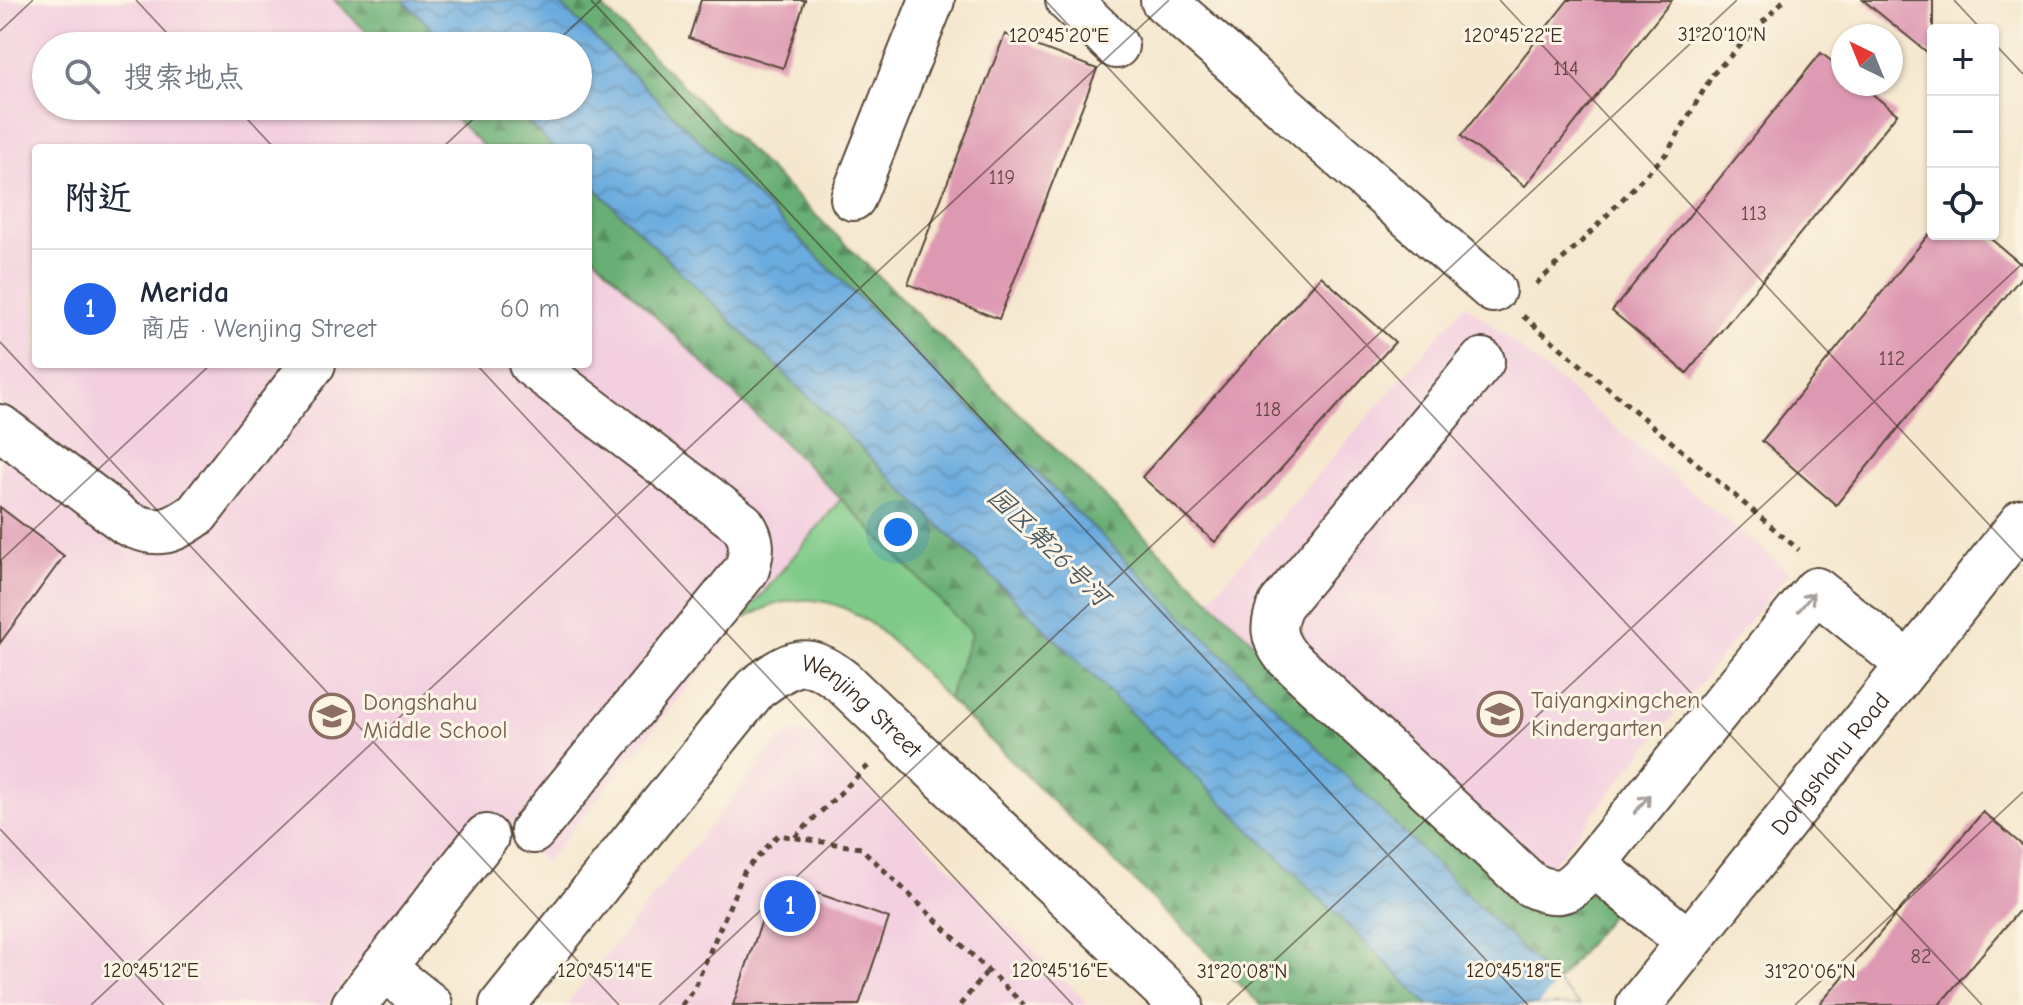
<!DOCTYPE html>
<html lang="zh">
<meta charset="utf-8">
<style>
body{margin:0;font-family:"Comic Neue","LXGW WenKai TC",sans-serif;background:#f2f2f3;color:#1f2937}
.controls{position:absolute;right:24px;top:24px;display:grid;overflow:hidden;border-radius:8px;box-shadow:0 2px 6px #0004}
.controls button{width:72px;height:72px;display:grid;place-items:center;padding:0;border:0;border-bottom:2px solid #e0e1e3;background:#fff;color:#1f2937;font:40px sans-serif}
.compass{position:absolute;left:1831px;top:24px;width:72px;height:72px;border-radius:50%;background:#fff;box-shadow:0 2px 6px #0004;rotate:317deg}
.you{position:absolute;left:898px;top:532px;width:28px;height:28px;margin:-20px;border:6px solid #fff;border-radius:50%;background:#1a73e8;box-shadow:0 0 0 12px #1a73e833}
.badge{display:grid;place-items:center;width:52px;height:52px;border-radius:50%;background:#2563eb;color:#fff;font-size:26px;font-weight:700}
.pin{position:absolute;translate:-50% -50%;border:4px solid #fff;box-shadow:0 2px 8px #0006}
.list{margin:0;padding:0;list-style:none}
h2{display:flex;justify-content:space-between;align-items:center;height:104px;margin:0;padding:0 32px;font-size:34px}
h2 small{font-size:26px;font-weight:400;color:#747a83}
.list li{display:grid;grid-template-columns:52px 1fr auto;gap:24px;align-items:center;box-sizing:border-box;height:120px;padding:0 32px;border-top:2px solid #e0e1e3}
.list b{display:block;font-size:30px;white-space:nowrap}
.list p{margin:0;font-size:26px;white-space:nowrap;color:#747a83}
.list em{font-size:26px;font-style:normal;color:#747a83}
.icon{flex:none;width:44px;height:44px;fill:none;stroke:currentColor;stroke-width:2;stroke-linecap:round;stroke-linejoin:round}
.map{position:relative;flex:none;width:2023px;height:1005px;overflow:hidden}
.search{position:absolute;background:#fff;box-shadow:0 2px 6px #0004;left:32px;top:32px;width:560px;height:88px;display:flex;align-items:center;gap:20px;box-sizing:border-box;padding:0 28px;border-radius:44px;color:#747a83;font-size:30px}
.panel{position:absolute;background:#fff;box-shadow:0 2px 6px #0004;left:32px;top:144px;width:560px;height:224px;border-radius:8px}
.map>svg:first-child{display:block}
</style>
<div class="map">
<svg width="2023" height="1005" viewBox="0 0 2023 1005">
<defs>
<pattern id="forest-firs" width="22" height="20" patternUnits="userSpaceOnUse" patternTransform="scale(2)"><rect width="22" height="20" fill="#67ae74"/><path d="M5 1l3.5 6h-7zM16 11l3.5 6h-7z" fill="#568e5f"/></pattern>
<pattern id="water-waves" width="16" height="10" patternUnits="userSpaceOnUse" patternTransform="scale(2)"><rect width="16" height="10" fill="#6bacdf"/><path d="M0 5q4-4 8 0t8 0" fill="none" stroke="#598cb4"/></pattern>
</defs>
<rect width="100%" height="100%" fill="#fcf5e5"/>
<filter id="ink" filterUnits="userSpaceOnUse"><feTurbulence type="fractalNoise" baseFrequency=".0125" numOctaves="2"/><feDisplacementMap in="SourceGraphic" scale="16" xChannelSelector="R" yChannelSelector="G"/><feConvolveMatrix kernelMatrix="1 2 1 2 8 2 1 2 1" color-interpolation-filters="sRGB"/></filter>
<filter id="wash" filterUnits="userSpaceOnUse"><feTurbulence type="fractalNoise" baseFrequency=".006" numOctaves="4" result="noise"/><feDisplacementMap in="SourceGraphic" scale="32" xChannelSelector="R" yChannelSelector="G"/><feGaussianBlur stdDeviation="1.8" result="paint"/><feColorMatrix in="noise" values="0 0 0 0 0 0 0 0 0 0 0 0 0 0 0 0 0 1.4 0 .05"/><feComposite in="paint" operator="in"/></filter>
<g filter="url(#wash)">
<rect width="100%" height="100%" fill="#f5e7ce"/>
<g fill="#f3cfe0">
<path d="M0,0H334L381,46H46V106H442L485,148H36V364H588V250L841,499L546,862L483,811L326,1005H0Z"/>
<path d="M1466,304L1789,572L1521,903L1209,600Z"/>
<path d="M795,732L814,734L823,741L1089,1005H566L779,740Z"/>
</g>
<path fill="#7fca88" stroke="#5d7a53" stroke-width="2" d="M841,499L972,633L948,699C904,655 853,583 781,603C767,606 754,614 741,620Z"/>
<g fill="url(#forest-firs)" stroke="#516c49" stroke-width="2">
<path d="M334,0H403L450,46H381Z"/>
<path d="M556,0H595L1521,903L1594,893L1615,910L1556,983Z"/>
<path d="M442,106H511L554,148H485Z"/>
<path d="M588,181L1429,1005H1261L948,699L972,633L841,499L588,250Z"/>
</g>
<path fill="url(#water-waves)" stroke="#536b7e" stroke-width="2" d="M403,0H556L1579,1005H1429L588,181V148H554L511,106H578V46H450Z"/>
<path fill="#f5e7ce" d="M1556,983L1571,997L1579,1005H1538Z"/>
<g id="blocks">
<g fill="#de99b2">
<path d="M701,0H805L783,68L689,38Z"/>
<path d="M1568,0H1672L1525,186L1461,136Z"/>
<path d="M1863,0H1933V57Z"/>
<path d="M1005,34L1097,69L999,319L908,284Z"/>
<path d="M1821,53L1843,70V84H1860L1897,114L1687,373L1612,311Z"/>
<path d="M1929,234H1985L2023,266V275L1836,505L1762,441Z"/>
<path d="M1321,276L1395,342L1215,542L1142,477Z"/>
<path d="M0,507L64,556L0,643Z"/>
<path d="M1983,812L2023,846V906L1939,1005H1819Z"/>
<path d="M776,879L889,918L859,1005H733Z"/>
</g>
</g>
</g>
<g filter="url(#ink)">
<use href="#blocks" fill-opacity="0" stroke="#574638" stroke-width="2"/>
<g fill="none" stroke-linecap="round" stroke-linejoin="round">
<g stroke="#574638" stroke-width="48">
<g id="minor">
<path d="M1068,0L1116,46"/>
<path d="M1163,0L1493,290"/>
<path d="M853,198L932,0"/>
<path d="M1482,361L1281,604C1271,625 1272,638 1286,656L1530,884C1562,900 1572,889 1593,864L1689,942"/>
<path d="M531,364L742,524C754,540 752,551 747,569L533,831"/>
<path d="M0,427L127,523C157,537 171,533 197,514L313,364"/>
<path d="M1593,864L1816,590L1909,665"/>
<path d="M383,968L430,1005"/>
<path d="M354,1005L486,837"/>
<path id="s1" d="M502,1005L755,689C790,663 804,651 842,681L1181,1005"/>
</g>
</g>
<g stroke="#574638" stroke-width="48">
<g id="major">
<path id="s2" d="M1639,1005L2023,521"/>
</g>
</g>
<g stroke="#574638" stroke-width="5" stroke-dasharray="6 6" stroke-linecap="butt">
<path d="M1536,284L1582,241L1667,153L1713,74L1784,0"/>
<path d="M1523,316L1799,550"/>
<path d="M795,837L868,766"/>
<path d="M681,1005L693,991L744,872L778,835L861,848L1024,1005"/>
<path d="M960,1005L988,970"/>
</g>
<use href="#minor" stroke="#fff" stroke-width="44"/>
<use href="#major" stroke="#fff" stroke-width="44"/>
</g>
<defs><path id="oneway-shaft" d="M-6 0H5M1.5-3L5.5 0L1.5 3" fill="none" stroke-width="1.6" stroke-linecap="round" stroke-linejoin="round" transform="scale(2)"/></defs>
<g stroke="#a79f9a">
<use href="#oneway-shaft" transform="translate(1806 602) rotate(-51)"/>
<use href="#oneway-shaft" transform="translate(1642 804) rotate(-51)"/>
</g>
</g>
<path fill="none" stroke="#3b2a1e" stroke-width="2" stroke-opacity="0.45" d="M136,0L179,46M591,0L1528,1005M1045,0L1982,1005M1500,0L2023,561M1954,0L1982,30M0,31L33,0M1993,42L2023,74M552,46L601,0M235,106L274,148M442,148L487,106M0,342L619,1005M476,364L1073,1005M0,561L211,364M0,829L164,1005M91,1005L1169,0M659,1005L1737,0M1227,1005L2023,263M1795,1005L2023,792"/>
<defs>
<g id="school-ring" transform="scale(2.3)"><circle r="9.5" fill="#fcf5e5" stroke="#8d6e63" stroke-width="1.5"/><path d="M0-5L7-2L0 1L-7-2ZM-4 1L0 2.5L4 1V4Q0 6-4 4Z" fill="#8d6e63"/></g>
</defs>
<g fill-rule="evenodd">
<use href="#school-ring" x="1500" y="714"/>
<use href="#school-ring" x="332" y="716"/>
</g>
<g text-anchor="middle" stroke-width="6" stroke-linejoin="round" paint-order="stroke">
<g font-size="20" fill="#644643">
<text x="1566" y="75">114</text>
<text x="1002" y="184">119</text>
<text x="1754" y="220">113</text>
<text x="1892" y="365">112</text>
<text x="1268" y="416">118</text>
<text x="1921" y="963">82</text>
</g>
<g font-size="24" fill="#785e54" stroke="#fcf5e5" text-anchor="start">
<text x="1531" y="708">Taiyangxingchen<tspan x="1531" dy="28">Kindergarten</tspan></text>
<text x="363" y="710">Dongshahu<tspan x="363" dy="28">Middle School</tspan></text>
</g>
<g font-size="24" fill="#3b2a1e" stroke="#fcf5e5">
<text dy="8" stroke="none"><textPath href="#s1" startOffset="534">Wenjing Street</textPath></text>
<text dy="8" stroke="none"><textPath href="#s2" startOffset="308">Dongshahu Road</textPath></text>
</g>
<g font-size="26" font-style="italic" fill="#4c5862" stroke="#fcf5e5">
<text transform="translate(1049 546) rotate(44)" y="9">园区第26号河</text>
</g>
</g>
<g font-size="20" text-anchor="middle" fill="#3b2a1e" stroke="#fcf5e5" stroke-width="6" stroke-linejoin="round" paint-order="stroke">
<text x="1722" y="41">31°20'10"N</text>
<text x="1059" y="42">120°45'20"E</text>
<text x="1513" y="42">120°45'22"E</text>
<text x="151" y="977">120°45'12"E</text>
<text x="605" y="977">120°45'14"E</text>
<text x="1060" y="977">120°45'16"E</text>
<text x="1514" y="977">120°45'18"E</text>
<text x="1242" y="978">31°20'08"N</text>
<text x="1810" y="978">31°20'06"N</text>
</g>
</svg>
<div class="controls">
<button>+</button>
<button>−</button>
<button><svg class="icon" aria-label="locate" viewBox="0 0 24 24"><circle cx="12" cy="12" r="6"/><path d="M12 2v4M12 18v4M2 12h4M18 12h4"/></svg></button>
</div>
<svg class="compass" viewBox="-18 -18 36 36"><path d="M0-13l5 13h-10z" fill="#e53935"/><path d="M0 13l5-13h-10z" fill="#747a83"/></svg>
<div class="you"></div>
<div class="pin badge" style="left:790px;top:906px">1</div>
<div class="search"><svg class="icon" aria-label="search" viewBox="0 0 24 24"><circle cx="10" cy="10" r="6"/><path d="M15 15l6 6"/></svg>搜索地点</div>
<section class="panel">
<h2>附近<small></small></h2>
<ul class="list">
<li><span class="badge">1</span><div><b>Merida</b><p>商店 · Wenjing Street</p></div><em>60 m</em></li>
</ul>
</section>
</div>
